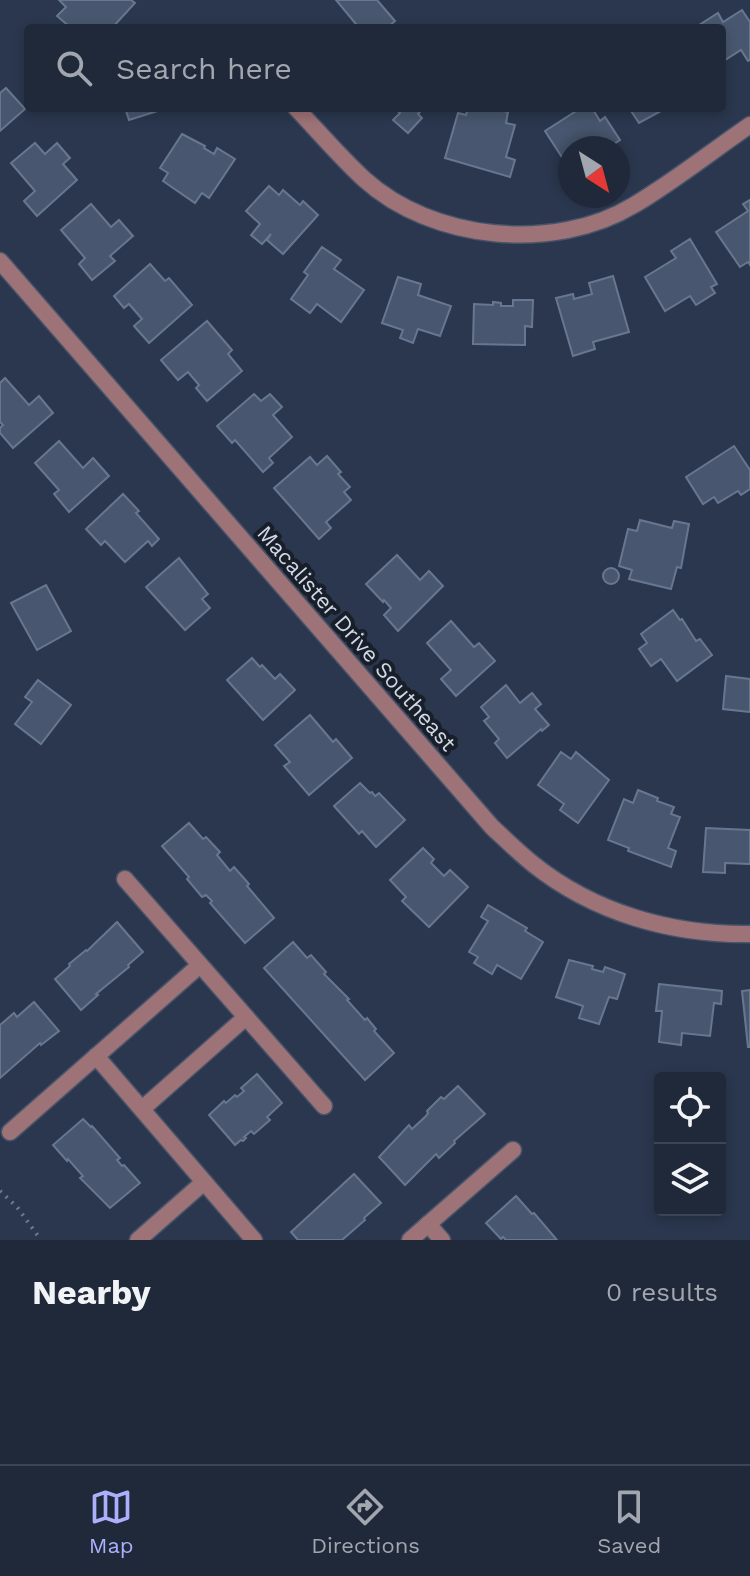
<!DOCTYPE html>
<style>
body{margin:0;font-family:"Work Sans",sans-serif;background:#2d3545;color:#f1f3f6}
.controls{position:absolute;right:24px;bottom:24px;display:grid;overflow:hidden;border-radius:8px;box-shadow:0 4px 12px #0003}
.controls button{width:72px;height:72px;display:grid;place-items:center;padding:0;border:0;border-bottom:2px solid #3d4554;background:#20293a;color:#f1f3f6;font:40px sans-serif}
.compass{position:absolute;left:558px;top:136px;width:72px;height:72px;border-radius:50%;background:#20293a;box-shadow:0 4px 12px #0003;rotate:144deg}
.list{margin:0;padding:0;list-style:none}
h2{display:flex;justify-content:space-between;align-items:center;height:104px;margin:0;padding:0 32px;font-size:34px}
h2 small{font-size:26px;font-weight:400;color:#a2a6af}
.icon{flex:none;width:44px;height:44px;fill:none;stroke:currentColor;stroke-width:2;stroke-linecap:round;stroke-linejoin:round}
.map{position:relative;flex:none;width:750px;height:1240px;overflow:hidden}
.search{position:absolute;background:#20293a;box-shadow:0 4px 12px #0003;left:24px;right:24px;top:24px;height:88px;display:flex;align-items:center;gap:20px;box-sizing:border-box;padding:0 28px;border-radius:8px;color:#a2a6af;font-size:30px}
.sheet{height:224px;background:#20293a}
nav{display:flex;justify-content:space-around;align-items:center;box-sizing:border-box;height:112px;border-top:2px solid #3d4554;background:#20293a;font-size:22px;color:#a2a6af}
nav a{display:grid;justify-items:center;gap:4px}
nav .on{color:#acaffb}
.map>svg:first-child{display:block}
</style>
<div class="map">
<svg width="750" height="1240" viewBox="0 0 750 1240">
<rect width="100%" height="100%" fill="#2a374e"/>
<g fill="#48576f" stroke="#687791" stroke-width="2">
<path d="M59,0H131L135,3L112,28H71L57,16L66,7Z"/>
<path d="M336,0H377L395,21L387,28H351L356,24Z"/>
<path d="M742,10L750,22V60L748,61L741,50L722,62V28L696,27L718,13L723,22Z"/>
<path d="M6,88L25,109L0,131V93Z"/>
<path d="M125,108H167L129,120Z"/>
<path d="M394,108H423L418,114L422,118L408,133L393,120L400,113Z"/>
<path d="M468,108H493L508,112L506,123L515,125L506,157L515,160L510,177L445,158L458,113L466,115Z"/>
<path d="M581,108H592L600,121L605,117L620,140L608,148H601L598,143L590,148H570V159L565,162L545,131Z"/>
<path d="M629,108H661L659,109L661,111L639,123Z"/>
<path d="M182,134L205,146L204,148L214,154L217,148L235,159L209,198L202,193L195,203L163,181L168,173L160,168Z"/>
<path d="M35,143L45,154L57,143L70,158L63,164L77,180L37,216L24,201L35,191L11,163Z"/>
<path d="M269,186L279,195L283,190L300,205L303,201L318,215L283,254L267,240L271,234L262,244L251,235L260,224L246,211Z"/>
<path d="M750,200V265L748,262L740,267L716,232L748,211L743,204Z"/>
<path d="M91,204L111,227L119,220L133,236L110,256L115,261L92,280L79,264L85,258L61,230Z"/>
<path d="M690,239L717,284L711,287L715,293L696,305L690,296L665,311L645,277L676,258L671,251Z"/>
<path d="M322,247L341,260L334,269L364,290L341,322L317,304L310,313L291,299L308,275L304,272Z"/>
<path d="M150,264L165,281L169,278L192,305L149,343L134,326L142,319L129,304L124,308L114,296Z"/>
<path d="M613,276L629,332L593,342L595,349L573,356L556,298L573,294L574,299L592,294L589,283Z"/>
<path d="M398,277L421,284L418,295L451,306L440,336L418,329L413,343L400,338L403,330L382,323Z"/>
<path d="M513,300H533L532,327L525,326V345L473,344L474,304L493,305V302L501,303V306H513Z"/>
<path d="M207,321L232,350L228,354L242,371L207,401L196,388L199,385L188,372L178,380L161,360Z"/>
<path d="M5,378L29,405L39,396L53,413L13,448L0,433V428L3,425L0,422V383Z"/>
<path d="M254,394L261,401L270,394L282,407L273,415L292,437L269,458L273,463L263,472L235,440L232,443L217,426Z"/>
<path d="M59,441L83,468L93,458L109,476L69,512L54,494L59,490L35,463Z"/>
<path d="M734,446L750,470V489L741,495L738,491L718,503L714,497L703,504L686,477Z"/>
<path d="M327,456L341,472L338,474L350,487L344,492L351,500L326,522L331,528L319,539L274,488L310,457L317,465Z"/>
<path d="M123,494L139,511L136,513L159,539L152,546L148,541L125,562L105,541L101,545L86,529Z"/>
<path d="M640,520L672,528L674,521L689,524L681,568L677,567L671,589L629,579L632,570L619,566L628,529L637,531Z"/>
<path d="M397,555L420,580L429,571L443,586L398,631L384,615L391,608L384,600L383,602L366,584Z"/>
<path d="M179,558L208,594L202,599L210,608L185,630L146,587Z"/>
<circle cx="611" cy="576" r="8"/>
<path d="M46,585L71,631L37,650L11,603Z"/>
<path d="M673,610L680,620L682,619L696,641L700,639L712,655L677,681L661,659L651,666L639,649L647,643L641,634Z"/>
<path d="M451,621L474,647L479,643L495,661L456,696L441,679L451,670L427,643Z"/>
<path d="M252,658L260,667L262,665L275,679L280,674L295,690L263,720L227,680Z"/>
<path d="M726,676L750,679V712L723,709Z"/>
<path d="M38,680L71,705L41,744L15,724L32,702L25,697Z"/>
<path d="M506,685L520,703L532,693L541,704L535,709L549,725L542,731L541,729L507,758L495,743L499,739L484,721L489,717L481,707Z"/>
<path d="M310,715L333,742L336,739L352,758L309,795L284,766L290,762L275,745Z"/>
<path d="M561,752L571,759L576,752L609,780L578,823L560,810L564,804L538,785Z"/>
<path d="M360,783L370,793L372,792L375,796L379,793L405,820L376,847L362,831L359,834L334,806Z"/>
<path d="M638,790L658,798L657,801L674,807L671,814L680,817L668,848L676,851L671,867L628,851L629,848L608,840L624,799L633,803Z"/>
<path d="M189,823L203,839L206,837L220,852L217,855L230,871L234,867L249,884L247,886L274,918L245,943L210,903L212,901L206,895L202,897L187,879L189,877L162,846Z"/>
<path d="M706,828L750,830V864L725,863V873L703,872Z"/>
<path d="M423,848L434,859L431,863L444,876L450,870L468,887L429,927L402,901L406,897L390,880Z"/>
<path d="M488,905L527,928L525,931L543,942L521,979L497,965L492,974L474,963L478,957L469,952L488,921L481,917Z"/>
<path d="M117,922L143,952L128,965L129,967L96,994L98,995L81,1010L55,979L70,966L69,964L86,950L87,951Z"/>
<path d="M293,942L307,958L311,955L326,972L324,974L349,999L347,1000L365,1020L367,1018L376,1029L374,1031L394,1053L365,1080L264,968Z"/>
<path d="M569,960L593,966L592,969L603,972L605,967L625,974L617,999L609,997L599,1024L579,1018L583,1006L556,997Z"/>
<path d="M659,984L722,991L721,1004L714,1003L710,1036L682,1033L681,1045L659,1042L662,1011H656Z"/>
<path d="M750,990V1047H748L742,991Z"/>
<path d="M34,1002L59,1031L41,1045L40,1043L0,1078V1025L14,1013L17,1017Z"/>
<path d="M257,1074L282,1103L267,1117L270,1120L254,1134L251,1131L244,1137L246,1138L243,1141L241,1140L235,1145L209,1115L224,1101L226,1103L235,1095L237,1097L244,1091L241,1088Z"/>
<path d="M458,1086L485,1114L454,1141L455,1143L439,1158L436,1154L405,1185L379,1157L409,1125L412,1129L426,1116L428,1113L427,1111L441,1097L444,1099Z"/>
<path d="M83,1119L91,1127L92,1126L120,1158L117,1160L122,1166L124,1165L140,1183L110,1208L80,1178L83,1176L68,1159L67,1161L53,1145Z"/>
<path d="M354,1174L381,1203L364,1218L365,1220L342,1240H298L291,1232Z"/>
<path d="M516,1196L532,1214L534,1213L557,1240H506L503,1237L501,1239L486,1223Z"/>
</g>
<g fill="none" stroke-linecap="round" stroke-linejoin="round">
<g stroke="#48546a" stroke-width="19">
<g id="minor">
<path d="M296,108C318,131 340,157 364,179C432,241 555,253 634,205C673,182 712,151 750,125"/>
<path d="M0,261L492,827C505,839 518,852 533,864C594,913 672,935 750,934"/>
<path d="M125,879L324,1106"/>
<path d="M96,1056L254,1240"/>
<path d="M142,1109L246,1017"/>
<path d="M10,1132L200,965"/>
<path d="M428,1224L442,1240"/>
<path d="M138,1240L204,1182"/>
<path d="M410,1240L513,1150"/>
</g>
</g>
<path stroke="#6d788c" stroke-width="4" stroke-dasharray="2 6" stroke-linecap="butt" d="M0,1191L17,1207L41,1240"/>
<use href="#minor" stroke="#9d7377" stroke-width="16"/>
</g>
<g text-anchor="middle" stroke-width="8" stroke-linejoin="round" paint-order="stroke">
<g font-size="22" fill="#d1d9e8" stroke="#191f29">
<text transform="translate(357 638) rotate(49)" y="8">Macalister Drive Southeast</text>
</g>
</g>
</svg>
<div class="controls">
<button><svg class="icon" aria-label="locate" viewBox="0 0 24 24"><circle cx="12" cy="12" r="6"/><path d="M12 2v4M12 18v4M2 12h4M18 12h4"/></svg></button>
<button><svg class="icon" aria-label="layers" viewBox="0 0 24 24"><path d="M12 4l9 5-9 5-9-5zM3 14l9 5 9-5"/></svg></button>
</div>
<svg class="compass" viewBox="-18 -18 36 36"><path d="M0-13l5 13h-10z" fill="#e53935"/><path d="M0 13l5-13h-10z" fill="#a2a6af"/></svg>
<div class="search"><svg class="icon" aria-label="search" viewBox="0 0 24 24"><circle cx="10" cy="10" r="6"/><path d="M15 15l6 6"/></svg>Search here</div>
</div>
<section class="sheet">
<h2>Nearby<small>0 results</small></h2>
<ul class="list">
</ul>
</section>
<nav>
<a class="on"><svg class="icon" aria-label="map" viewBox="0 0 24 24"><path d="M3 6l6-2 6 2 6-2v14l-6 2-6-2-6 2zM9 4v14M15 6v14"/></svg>Map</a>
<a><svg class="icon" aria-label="directions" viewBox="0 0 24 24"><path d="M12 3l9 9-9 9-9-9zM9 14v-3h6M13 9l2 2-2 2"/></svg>Directions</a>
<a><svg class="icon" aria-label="saved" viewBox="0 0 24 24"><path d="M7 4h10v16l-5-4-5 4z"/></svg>Saved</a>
</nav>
